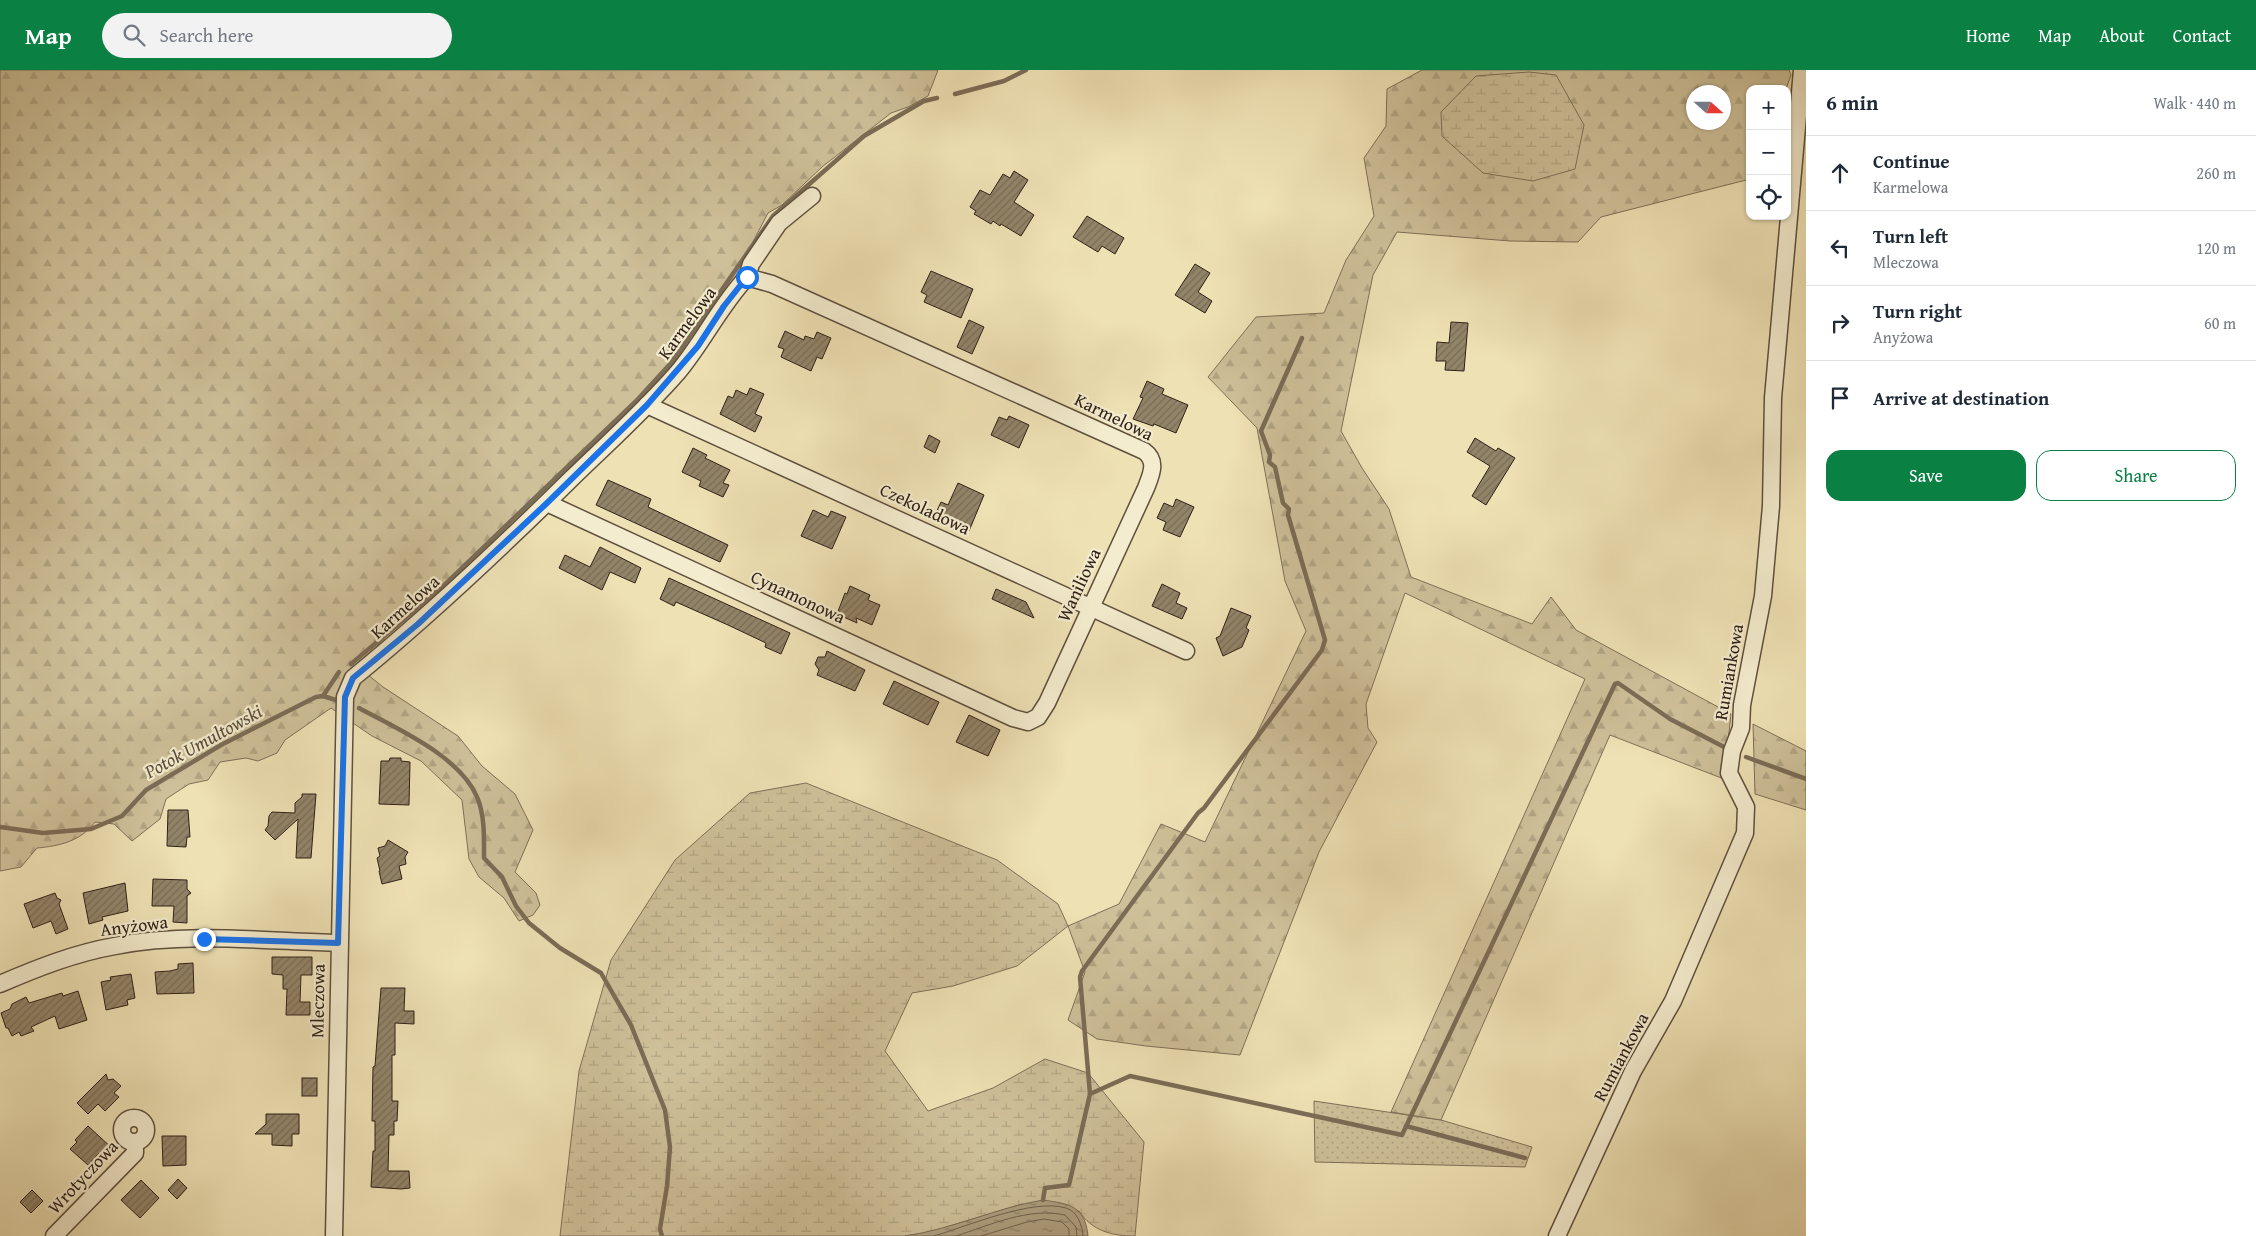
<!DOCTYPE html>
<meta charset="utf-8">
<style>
body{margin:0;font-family:"Gentium Book Plus",serif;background:#f2f2f3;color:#1f2937}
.controls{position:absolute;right:15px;top:15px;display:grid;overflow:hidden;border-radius:10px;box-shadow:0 1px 4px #0004}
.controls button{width:45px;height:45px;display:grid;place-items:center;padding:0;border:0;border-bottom:1px solid #e0e1e3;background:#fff;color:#1f2937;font:25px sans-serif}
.compass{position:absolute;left:1686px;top:15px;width:45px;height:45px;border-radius:50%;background:#fff;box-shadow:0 1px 4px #0004;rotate:111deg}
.stop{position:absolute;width:15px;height:15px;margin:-11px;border:4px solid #1a73e8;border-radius:50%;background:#fff}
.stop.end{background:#1a73e8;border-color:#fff;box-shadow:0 1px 5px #0008}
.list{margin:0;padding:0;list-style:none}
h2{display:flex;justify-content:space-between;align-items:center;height:65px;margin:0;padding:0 20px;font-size:21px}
h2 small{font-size:16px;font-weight:400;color:#747a83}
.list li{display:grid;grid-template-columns:32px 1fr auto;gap:15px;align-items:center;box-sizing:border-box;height:75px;padding:0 20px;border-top:1px solid #e0e1e3}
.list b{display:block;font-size:19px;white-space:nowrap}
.list p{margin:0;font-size:16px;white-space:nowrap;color:#747a83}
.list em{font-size:16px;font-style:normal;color:#747a83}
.actions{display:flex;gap:10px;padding:15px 20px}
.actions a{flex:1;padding:11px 0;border:1px solid #0b8043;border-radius:15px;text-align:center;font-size:18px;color:#0b8043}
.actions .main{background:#0b8043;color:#fff}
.icon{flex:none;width:28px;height:28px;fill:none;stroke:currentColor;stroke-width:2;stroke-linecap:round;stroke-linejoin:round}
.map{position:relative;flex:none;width:1806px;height:1166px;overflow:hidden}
header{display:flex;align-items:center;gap:30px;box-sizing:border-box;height:70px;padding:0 25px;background:#0b8043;color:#fff}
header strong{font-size:24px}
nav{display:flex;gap:28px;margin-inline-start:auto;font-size:18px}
.search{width:350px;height:45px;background:#f2f2f3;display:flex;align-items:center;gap:12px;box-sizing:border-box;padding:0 18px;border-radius:28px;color:#747a83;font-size:19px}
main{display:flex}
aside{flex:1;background:#fff}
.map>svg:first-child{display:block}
</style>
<header>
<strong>Map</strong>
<div class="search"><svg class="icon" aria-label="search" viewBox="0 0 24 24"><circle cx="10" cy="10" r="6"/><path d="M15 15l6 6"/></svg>Search here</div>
<nav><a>Home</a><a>Map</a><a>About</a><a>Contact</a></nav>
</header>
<main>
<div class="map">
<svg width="1806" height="1166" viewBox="0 0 1806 1166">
<defs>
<pattern id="grass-dots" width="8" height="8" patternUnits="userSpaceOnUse" patternTransform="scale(1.25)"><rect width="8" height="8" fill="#cec099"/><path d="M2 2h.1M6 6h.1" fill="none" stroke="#b1a583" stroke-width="1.8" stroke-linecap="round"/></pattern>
<pattern id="forest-firs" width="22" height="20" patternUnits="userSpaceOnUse" patternTransform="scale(1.25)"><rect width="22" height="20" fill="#cec099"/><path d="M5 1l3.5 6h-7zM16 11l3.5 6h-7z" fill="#b1a583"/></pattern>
<pattern id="wetland-marsh" width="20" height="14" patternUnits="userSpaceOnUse" patternTransform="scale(1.25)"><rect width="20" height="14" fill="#cec099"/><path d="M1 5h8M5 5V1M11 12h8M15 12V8" fill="none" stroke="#b1a583"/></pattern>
<pattern id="water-ripples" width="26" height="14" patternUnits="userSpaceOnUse" patternTransform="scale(1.25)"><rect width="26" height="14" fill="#ad9f7f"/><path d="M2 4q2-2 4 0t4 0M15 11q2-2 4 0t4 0" fill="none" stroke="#8d8167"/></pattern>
<pattern id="building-hatch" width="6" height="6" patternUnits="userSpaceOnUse" patternTransform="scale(1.25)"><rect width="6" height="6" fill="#928469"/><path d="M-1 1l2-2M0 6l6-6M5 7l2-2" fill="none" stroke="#786c55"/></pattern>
</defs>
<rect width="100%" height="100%" fill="#eee1b4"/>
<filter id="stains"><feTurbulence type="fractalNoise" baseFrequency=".004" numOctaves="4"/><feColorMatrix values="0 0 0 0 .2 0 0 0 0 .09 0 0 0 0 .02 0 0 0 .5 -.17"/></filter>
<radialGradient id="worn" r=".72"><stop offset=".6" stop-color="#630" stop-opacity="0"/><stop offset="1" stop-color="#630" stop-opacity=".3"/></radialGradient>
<path fill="url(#grass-dots)" stroke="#7e7058" d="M1314,1031L1441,1050L1532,1077L1525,1097L1315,1092Z"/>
<g fill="url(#forest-firs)" stroke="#7e7058" fill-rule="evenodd">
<path d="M0,0H938L928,26L908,37L891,43L822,97L782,135L768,143L744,189L742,203L735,218L693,264L670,298L578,395L455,505L397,554L358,597L383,617L458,666L482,696L515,724L533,760L515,802L536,823L540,835L533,845L519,851L504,828L479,807L469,789L462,730L421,691L372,666L331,638L285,670L277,683L258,691L246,688L220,692L208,710L189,714L166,729L160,749L132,771L114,754L95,752C81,771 60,776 37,778L21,797L0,801Z"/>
<path d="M1422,0H1789L1791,5L1786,19H1750V109L1601,147L1578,172L1510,171L1397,162L1373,205L1341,361L1362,398L1389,439L1411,507L1532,554L1551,527L1576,560L1731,644L1724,709L1610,665L1441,1050L1391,1042L1585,609L1405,523L1366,634L1368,658L1377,672L1319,782L1240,985L1146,976L1097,969L1068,950L1085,902L1068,856L1119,834L1161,754L1205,772L1306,561L1285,511L1257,358L1208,307L1256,247L1324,243L1346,190L1374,146L1364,88L1386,56L1387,19ZM1694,22H1724V52H1694Z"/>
<path d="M1753,654L1806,681V740L1755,724Z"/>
</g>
<g fill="url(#wetland-marsh)" stroke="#7e7058">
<path d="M1529,2L1556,5L1584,55L1575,99L1533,111L1483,103L1442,66L1441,42L1476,6Z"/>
<path d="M806,713L997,790L1058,834L1068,856L1017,896L953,916L912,923L885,981L928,1041L993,1018L1045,989L1088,1003L1144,1072L1135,1166C1112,1166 1092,1161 1079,1141L1022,1134L930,1162L905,1166H560L579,1001L611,890L675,790L750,723Z"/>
</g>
<path fill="url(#water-ripples)" stroke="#7b6c56" d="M1043,1130C1070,1134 1085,1136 1088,1166H905C953,1159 996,1138 1043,1130Z"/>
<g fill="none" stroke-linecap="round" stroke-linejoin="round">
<g stroke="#6e604c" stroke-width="1">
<path d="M934,1166C968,1156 1033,1128 1066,1138C1078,1142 1082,1155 1083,1166"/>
<path d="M956,1166C990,1155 1029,1137 1065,1145L1076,1157L1077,1166"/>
<path d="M981,1166L1027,1152L1044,1149L1062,1152L1069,1159V1166"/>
</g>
<g stroke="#7b6c56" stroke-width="4.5">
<path d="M955,24L1004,11L1026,0"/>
<path d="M351,594L440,519L638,329L671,293L773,146L864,66L924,31L937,28"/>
<path d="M323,626L339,602"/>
<path d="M359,638C397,659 460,686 477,727C485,745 484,769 484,788L502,807L516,836L529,853L560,878L601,903L631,955L665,1040L670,1077L667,1116L660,1159L662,1166"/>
<path d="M1746,687L1806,709"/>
<path d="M0,757L43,763L91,759L122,746L146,720L221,675L316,627L323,626L339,631"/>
<path d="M1090,1024L1080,907L1082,901L1198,743L1204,738L1322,580L1325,570L1288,445L1289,439L1283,433L1275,397L1269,392L1270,385L1261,361L1302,268"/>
<path d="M1406,1056L1525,1088"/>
<path d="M1043,1130L1045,1118L1069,1115L1090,1024L1130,1006L1402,1065L1615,614L1618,613L1670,649L1726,678"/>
</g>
</g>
<g fill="url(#building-hatch)" stroke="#2f2018">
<path d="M1014,101L1028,110L1014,132L1034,145L1021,166L1001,154L1000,156L993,151L991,154L974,144L976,141L970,137L980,120L990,125L1003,104L1010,108Z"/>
<path d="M1087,146L1124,168L1115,184L1102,176L1098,182L1073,167Z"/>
<path d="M1195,194L1210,203L1198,222L1212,231L1205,243L1175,225Z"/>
<path d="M931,201L973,219L961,248L924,232L927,225L921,222Z"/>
<path d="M969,250L984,257L972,284L957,277Z"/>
<path d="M1451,252L1468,253L1464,301L1445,300L1446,291H1436L1437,272L1449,273Z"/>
<path d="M785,261L804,270L805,266L814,269L817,262L831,268L822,289L817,287L811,301L781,287L784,279L778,277Z"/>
<path d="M1147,311L1164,319L1162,324L1188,335L1176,363L1154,354L1153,356L1133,349L1143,328L1140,327Z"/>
<path d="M750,318L764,324L755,344L762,347L755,362L720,344L728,326L733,328L736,320L747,325Z"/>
<path d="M1009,346L1029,355L1019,378L991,365L999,347L1007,350Z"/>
<path d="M929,365L940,371L935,383L924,377Z"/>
<path d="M1475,368L1496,381L1498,378L1515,388L1486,435L1472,426L1490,396L1467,382Z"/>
<path d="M693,378L707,385L705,388L730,400L723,413L729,415L723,427L699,416L701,411L682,402Z"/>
<path d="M608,410L651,429L648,437L728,475L720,492L596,435Z"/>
<path d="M958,413L984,425L969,461L935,445L941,432L948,435Z"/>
<path d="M1176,429L1194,437L1180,467L1163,460L1166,452L1157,448L1164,433L1173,437Z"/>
<path d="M813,440L828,447L831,441L846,447L832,479L801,466Z"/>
<path d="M600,477L641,498L635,513L610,502L602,520L559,498L565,485L590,497Z"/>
<path d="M669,508L790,563L781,584L765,577L766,573L728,555L676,532L674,536L660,529Z"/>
<path d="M1162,514L1180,523L1176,533L1187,538L1182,549L1152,536Z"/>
<path d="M850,516L870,525L868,530L880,535L872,555L856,548L857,553L837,544L845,523L847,524Z"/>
<path d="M996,519L1026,532L1034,548L992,529Z"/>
<path d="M1231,538L1251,546L1246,558L1249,560L1242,577L1223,586L1216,568L1220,566Z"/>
<path d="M827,581L865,600L855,621L817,605L819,600L815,594L818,587H825Z"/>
<path d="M894,611L939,632L928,655L883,634Z"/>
<path d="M969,645L1000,660L988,686L956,672Z"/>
<path d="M390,688H401V691L410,692L409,735L379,734L381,691H389Z"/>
<path d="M302,724H316L311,788H296L298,749L275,770L265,760L268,756L269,746L272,742L295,743V733L302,727Z"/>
<path d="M168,740H188L190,767H187L186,777L167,776Z"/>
<path d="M388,770L408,782L405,787L406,794L399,796L402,809L382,814L379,801H380L377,788L380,786L378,778L385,776Z"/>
<path d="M153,809L187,810V819L191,823L187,826V853L173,852L174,836H152Z"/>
<path d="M125,813L128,841L102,847L103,850L89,854L83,823Z"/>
<path d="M55,823L57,828L61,830L59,834L68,859L56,864L51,851L33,858L24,834Z"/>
<path d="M272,887H312V905H301L300,932H310V945H286L287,919H283V905L272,904Z"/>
<path d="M193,893L194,923L157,924L155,902L170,901L178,899V894Z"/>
<path d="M131,904L135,928L127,930L128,935L106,940L101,912L111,910L110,907Z"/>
<path d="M381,918H405L404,941H414V954L395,953V985H392V1031H398L397,1051H394V1065H389L388,1101H409L410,1118L401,1119L371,1117L373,1081H375V1051H372L373,997L375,996Z"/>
<path d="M78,921L87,950L59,959L55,946L31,957L34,961L21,966L19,962L12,966L8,958H6L1,943L10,939L12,934L26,927L29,933L62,923L63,926Z"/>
<path d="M106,1004L108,1010L113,1009L121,1016L114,1023L119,1027L105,1041L98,1034L88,1044L77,1033Z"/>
<rect x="302" y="1008" width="15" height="18"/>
<path d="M266,1044H299V1064H292V1076L272,1075V1064H255L266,1054Z"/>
<path d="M88,1056L113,1079L104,1088L99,1083L88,1095L70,1079L77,1072L75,1070Z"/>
<path d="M162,1066H186V1095L163,1096Z"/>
<path d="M178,1109L187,1118L177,1129L168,1120Z"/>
<path d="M141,1110L159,1128L140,1148L121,1130Z"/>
<path d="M32,1120L43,1131L31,1143L20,1132Z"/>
</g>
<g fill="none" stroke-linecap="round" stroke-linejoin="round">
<g stroke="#5f503f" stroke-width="19">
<g id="minor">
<path d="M747,207L751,194L779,153L812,126"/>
<path d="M647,335L1186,581"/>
<path d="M0,914C37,898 75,883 115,876C187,862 265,871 338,873"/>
<circle cx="134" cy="1060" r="12"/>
<path d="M54,1166L135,1083V1073"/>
<path d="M334,1166L345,627L353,608C429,546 501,478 571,409C607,374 645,340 678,302C703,272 720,236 747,207L772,214L1144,381C1158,391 1151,405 1146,418L1047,633L1038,647L1028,652L1013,648L547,433"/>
<path d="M1557,1166L1633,1001L1673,931L1745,763L1746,737L1729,703L1732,681L1741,658L1742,635L1763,526L1771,436L1773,328L1802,0"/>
</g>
</g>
<use href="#minor" stroke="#f4ecce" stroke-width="16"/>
</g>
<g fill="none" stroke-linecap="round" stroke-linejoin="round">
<path stroke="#1a73e8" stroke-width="6" d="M204,869L338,873L345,627L353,608L418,554L547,433L647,335L698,276L724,236L747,207"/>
</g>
<g text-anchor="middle" stroke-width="4.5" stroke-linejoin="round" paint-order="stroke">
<g font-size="18" fill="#2f2018" stroke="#f4ecce">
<text transform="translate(687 253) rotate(-54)" y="6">Karmelowa</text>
<text transform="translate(1114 347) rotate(26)" y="6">Karmelowa</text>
<text transform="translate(925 439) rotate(25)" y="6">Czekoladowa</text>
<text transform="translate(1079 515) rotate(-65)" y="6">Waniliowa</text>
<text transform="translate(798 527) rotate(25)" y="6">Cynamonowa</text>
<text transform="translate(405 537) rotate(-42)" y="6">Karmelowa</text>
<text transform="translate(1729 602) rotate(-80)" y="6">Rumiankowa</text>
<text transform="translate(134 856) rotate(-7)" y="6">Anyżowa</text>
<text transform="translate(318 931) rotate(-89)" y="6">Mleczowa</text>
<text transform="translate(1621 987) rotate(-62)" y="6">Rumiankowa</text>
<text transform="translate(83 1107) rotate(-47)" y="6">Wrotyczowa</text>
</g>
<g font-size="19" font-style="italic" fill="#5b4c3c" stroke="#f4ecce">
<text transform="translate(203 671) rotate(-29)" y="7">Potok Umultowski</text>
</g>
</g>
<rect width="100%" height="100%" filter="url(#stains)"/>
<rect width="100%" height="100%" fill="url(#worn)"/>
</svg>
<div class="controls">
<button>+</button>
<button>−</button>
<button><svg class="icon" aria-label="locate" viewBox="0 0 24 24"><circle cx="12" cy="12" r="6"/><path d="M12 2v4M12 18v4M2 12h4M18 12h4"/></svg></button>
</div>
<svg class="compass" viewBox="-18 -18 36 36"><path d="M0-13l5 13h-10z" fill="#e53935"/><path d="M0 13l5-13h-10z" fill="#747a83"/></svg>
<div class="stop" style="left:747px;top:207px"></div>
<div class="stop end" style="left:204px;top:869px"></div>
</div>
<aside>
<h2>6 min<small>Walk · 440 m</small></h2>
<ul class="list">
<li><svg class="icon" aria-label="ahead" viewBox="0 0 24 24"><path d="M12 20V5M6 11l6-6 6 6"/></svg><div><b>Continue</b><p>Karmelowa</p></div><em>260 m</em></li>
<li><svg class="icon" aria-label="left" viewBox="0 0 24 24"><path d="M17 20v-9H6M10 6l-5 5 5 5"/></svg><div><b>Turn left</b><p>Mleczowa</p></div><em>120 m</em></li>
<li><svg class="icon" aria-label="right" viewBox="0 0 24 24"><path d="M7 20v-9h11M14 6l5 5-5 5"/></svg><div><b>Turn right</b><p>Anyżowa</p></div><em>60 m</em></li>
<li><svg class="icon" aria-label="arrive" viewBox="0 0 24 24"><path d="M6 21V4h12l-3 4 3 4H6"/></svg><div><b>Arrive at destination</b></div></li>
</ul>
<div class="actions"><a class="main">Save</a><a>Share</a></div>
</aside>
</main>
